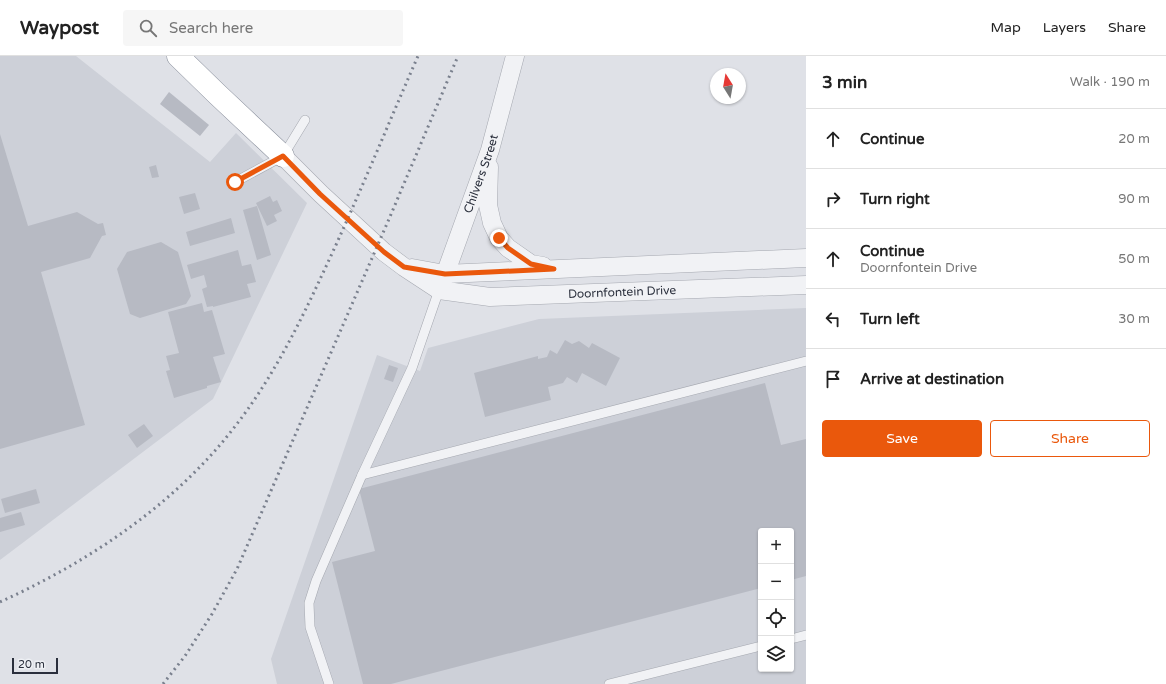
<!DOCTYPE html>
<meta charset="utf-8">
<style>
body{margin:0;font-family:"Varela Round",sans-serif;background:#f6f6f6;color:#222}
.controls{position:absolute;right:12px;bottom:12px;display:grid;overflow:hidden;border-radius:4px;box-shadow:0 1px 3px #0004}
.controls button{width:36px;height:36px;display:grid;place-items:center;padding:0;border:0;border-bottom:1px solid #e0e0e0;background:#fff;color:#222;font:20px sans-serif}
.compass{position:absolute;left:710px;top:12px;width:36px;height:36px;border-radius:50%;background:#fff;box-shadow:0 1px 3px #0004;rotate:349deg}
.scale{position:absolute;left:12px;bottom:10px;width:46px;box-sizing:border-box;padding-left:4px;border:2px solid #2a2f3c;border-top:0;font-size:11px;line-height:14px;white-space:nowrap;color:#2a2f3c;-webkit-text-stroke:3px #eef0f4;paint-order:stroke}
.stop{position:absolute;width:12px;height:12px;margin:-9px;border:3px solid #ea580c;border-radius:50%;background:#fff}
.stop.end{background:#ea580c;border-color:#fff;box-shadow:0 1px 4px #0008}
.list{margin:0;padding:0;list-style:none}
h2{display:flex;justify-content:space-between;align-items:center;height:52px;margin:0;padding:0 16px;font-size:17px}
h2 small{font-size:13px;font-weight:400;color:#767676}
.list li{display:grid;grid-template-columns:26px 1fr auto;gap:12px;align-items:center;box-sizing:border-box;height:60px;padding:0 16px;border-top:1px solid #e0e0e0}
.list b{display:block;font-size:15px;white-space:nowrap}
.list p{margin:0;font-size:13px;white-space:nowrap;color:#767676}
.list em{font-size:13px;font-style:normal;color:#767676}
.actions{display:flex;gap:8px;padding:12px 16px}
.actions a{flex:1;padding:9px 0;border:1px solid #ea580c;border-radius:4px;text-align:center;font-size:14px;color:#ea580c}
.actions .main{background:#ea580c;color:#fff}
.icon{flex:none;width:22px;height:22px;fill:none;stroke:currentColor;stroke-width:2;stroke-linecap:round;stroke-linejoin:round}
.map{position:relative;flex:none;width:806px;height:628px;overflow:hidden}
header{display:flex;align-items:center;gap:24px;box-sizing:border-box;height:56px;padding:0 20px;background:#fff;border-bottom:1px solid #e0e0e0}
header strong{font-size:19px}
nav{display:flex;gap:22px;margin-inline-start:auto;font-size:14px}
.search{width:280px;height:36px;background:#f6f6f6;display:flex;align-items:center;gap:10px;box-sizing:border-box;padding:0 14px;border-radius:4px;color:#767676;font-size:15px}
main{display:flex}
aside{flex:1;background:#fff}
.map>svg:first-child{display:block}
</style>
<header>
<strong>Waypost</strong>
<div class="search"><svg class="icon" aria-label="search" viewBox="0 0 24 24"><circle cx="10" cy="10" r="6"/><path d="M15 15l6 6"/></svg>Search here</div>
<nav><a>Map</a><a>Layers</a><a>Share</a></nav>
</header>
<main>
<div class="map">
<svg width="806" height="628" viewBox="0 0 806 628">
<rect width="100%" height="100%" fill="#dfe1e7"/>
<g fill="#cdd0d8" fill-rule="evenodd">
<path d="M0,0H76L210,106L236,77L307,147L213,343L0,504Z"/>
<path d="M806,252V628H277L271,603L377,299L420,315L428,292L539,263ZM761,475H791V613H761Z"/>
</g>
<g fill="#b7bac3">
<path d="M169,36L209,69L200,80L160,48Z"/>
<path d="M0,78L28,170L77,156L98,168L103,167L106,179L102,180L90,202L41,216L85,369L0,393Z"/>
<path d="M156,109L159,121L152,122L149,111Z"/>
<path d="M195,137L200,153L184,158L179,141Z"/>
<path d="M270,140L273,146L277,144L282,155L274,159L277,165L267,170L256,147Z"/>
<path d="M257,150L271,199L257,204L243,154Z"/>
<path d="M231,162L235,177L190,190L186,176Z"/>
<path d="M161,186L178,196L191,240L186,248L140,262L130,258L117,213L127,196Z"/>
<path d="M238,194L242,210L251,208L256,226L247,228L251,241L213,251V250L207,251L202,233L207,231L204,219L191,223L187,209Z"/>
<path d="M202,247L204,256L212,254L225,298L213,301L221,326L207,330V332L174,342L166,315L170,314L166,300L179,297L168,256Z"/>
<path d="M565,284L572,288L579,285L589,292L592,287L620,302L606,330L582,317L577,327L567,321L563,327L548,331L551,344L485,361L474,317L538,300V303L547,301L550,294L557,298Z"/>
<path d="M389,309L398,312L393,326L384,323Z"/>
<path d="M765,327L781,389L806,383V520L791,524V475H761V532L391,628H363L332,506L375,495L359,433Z"/>
<path d="M144,368L153,380L137,392L128,379Z"/>
<path d="M36,433L40,447L5,457L1,443Z"/>
<path d="M21,456L25,469L0,476V462Z"/>
</g>
<g fill="none" stroke-linecap="round" stroke-linejoin="round">
<g stroke="#a5a8b0" stroke-width="10">
<g id="service">
<path d="M235,126L283,100L305,64"/>
<path d="M362,419L806,305"/>
<path d="M791,583L806,579"/>
<path d="M329,628L310,571L309,547L316,525L362,419L412,312L439,234"/>
<path d="M609,628L761,590"/>
</g>
</g>
<g stroke="#a5a8b0" stroke-width="19">
<g id="minor">
<path id="s1" d="M283,100L321,138L384,196L404,211L439,234L490,241L806,229"/>
<path d="M489,111L488,149L492,167L499,182L508,192L531,208L543,210"/>
<path d="M412,212L445,218L806,202"/>
<path id="s2" d="M442,227L490,94L515,0"/>
</g>
</g>
<g stroke="#888e9b" stroke-width="23">
<path id="motorway" d="M178,0L217,38L283,100"/>
</g>
<use href="#service" stroke="#f1f2f5" stroke-width="9"/>
<use href="#minor" stroke="#f1f2f5" stroke-width="18"/>
<use href="#motorway" stroke="#fff" stroke-width="22"/>
<g stroke="#7a808e" stroke-width="3" stroke-dasharray="2 4" stroke-linecap="butt">
<path d="M0,546C88,506 173,450 233,373C270,326 297,273 322,219C356,147 386,73 418,0"/>
<path d="M163,628L185,600L212,558L237,513L389,163L458,0"/>
</g>
</g>
<g fill="none" stroke-linecap="round" stroke-linejoin="round">
<path stroke="#ea580c" stroke-width="5" d="M235,126L283,100L320,138L384,196L404,211L445,218L490,216L554,213L531,208L508,192L499,182"/>
</g>
<g text-anchor="middle" stroke-width="3.5" stroke-linejoin="round" paint-order="stroke">
<g font-size="12" fill="#2a2f3c" stroke="#eef0f4">
<text dy="4" stroke="none"><textPath href="#s2" startOffset="116">Chilvers Street</textPath></text>
<text dy="4" stroke="none"><textPath href="#s1" startOffset="390">Doornfontein Drive</textPath></text>
</g>
</g>
</svg>
<div class="controls">
<button>+</button>
<button>−</button>
<button><svg class="icon" aria-label="locate" viewBox="0 0 24 24"><circle cx="12" cy="12" r="6"/><path d="M12 2v4M12 18v4M2 12h4M18 12h4"/></svg></button>
<button><svg class="icon" aria-label="layers" viewBox="0 0 24 24"><path d="M12 4l9 5-9 5-9-5zM3 14l9 5 9-5"/></svg></button>
</div>
<svg class="compass" viewBox="-18 -18 36 36"><path d="M0-13l5 13h-10z" fill="#e53935"/><path d="M0 13l5-13h-10z" fill="#767676"/></svg>
<div class="scale">20 m</div>
<div class="stop" style="left:235px;top:126px"></div>
<div class="stop end" style="left:499px;top:182px"></div>
</div>
<aside>
<h2>3 min<small>Walk · 190 m</small></h2>
<ul class="list">
<li><svg class="icon" aria-label="ahead" viewBox="0 0 24 24"><path d="M12 20V5M6 11l6-6 6 6"/></svg><div><b>Continue</b></div><em>20 m</em></li>
<li><svg class="icon" aria-label="right" viewBox="0 0 24 24"><path d="M7 20v-9h11M14 6l5 5-5 5"/></svg><div><b>Turn right</b></div><em>90 m</em></li>
<li><svg class="icon" aria-label="ahead" viewBox="0 0 24 24"><path d="M12 20V5M6 11l6-6 6 6"/></svg><div><b>Continue</b><p>Doornfontein Drive</p></div><em>50 m</em></li>
<li><svg class="icon" aria-label="left" viewBox="0 0 24 24"><path d="M17 20v-9H6M10 6l-5 5 5 5"/></svg><div><b>Turn left</b></div><em>30 m</em></li>
<li><svg class="icon" aria-label="arrive" viewBox="0 0 24 24"><path d="M6 21V4h12l-3 4 3 4H6"/></svg><div><b>Arrive at destination</b></div></li>
</ul>
<div class="actions"><a class="main">Save</a><a>Share</a></div>
</aside>
</main>
